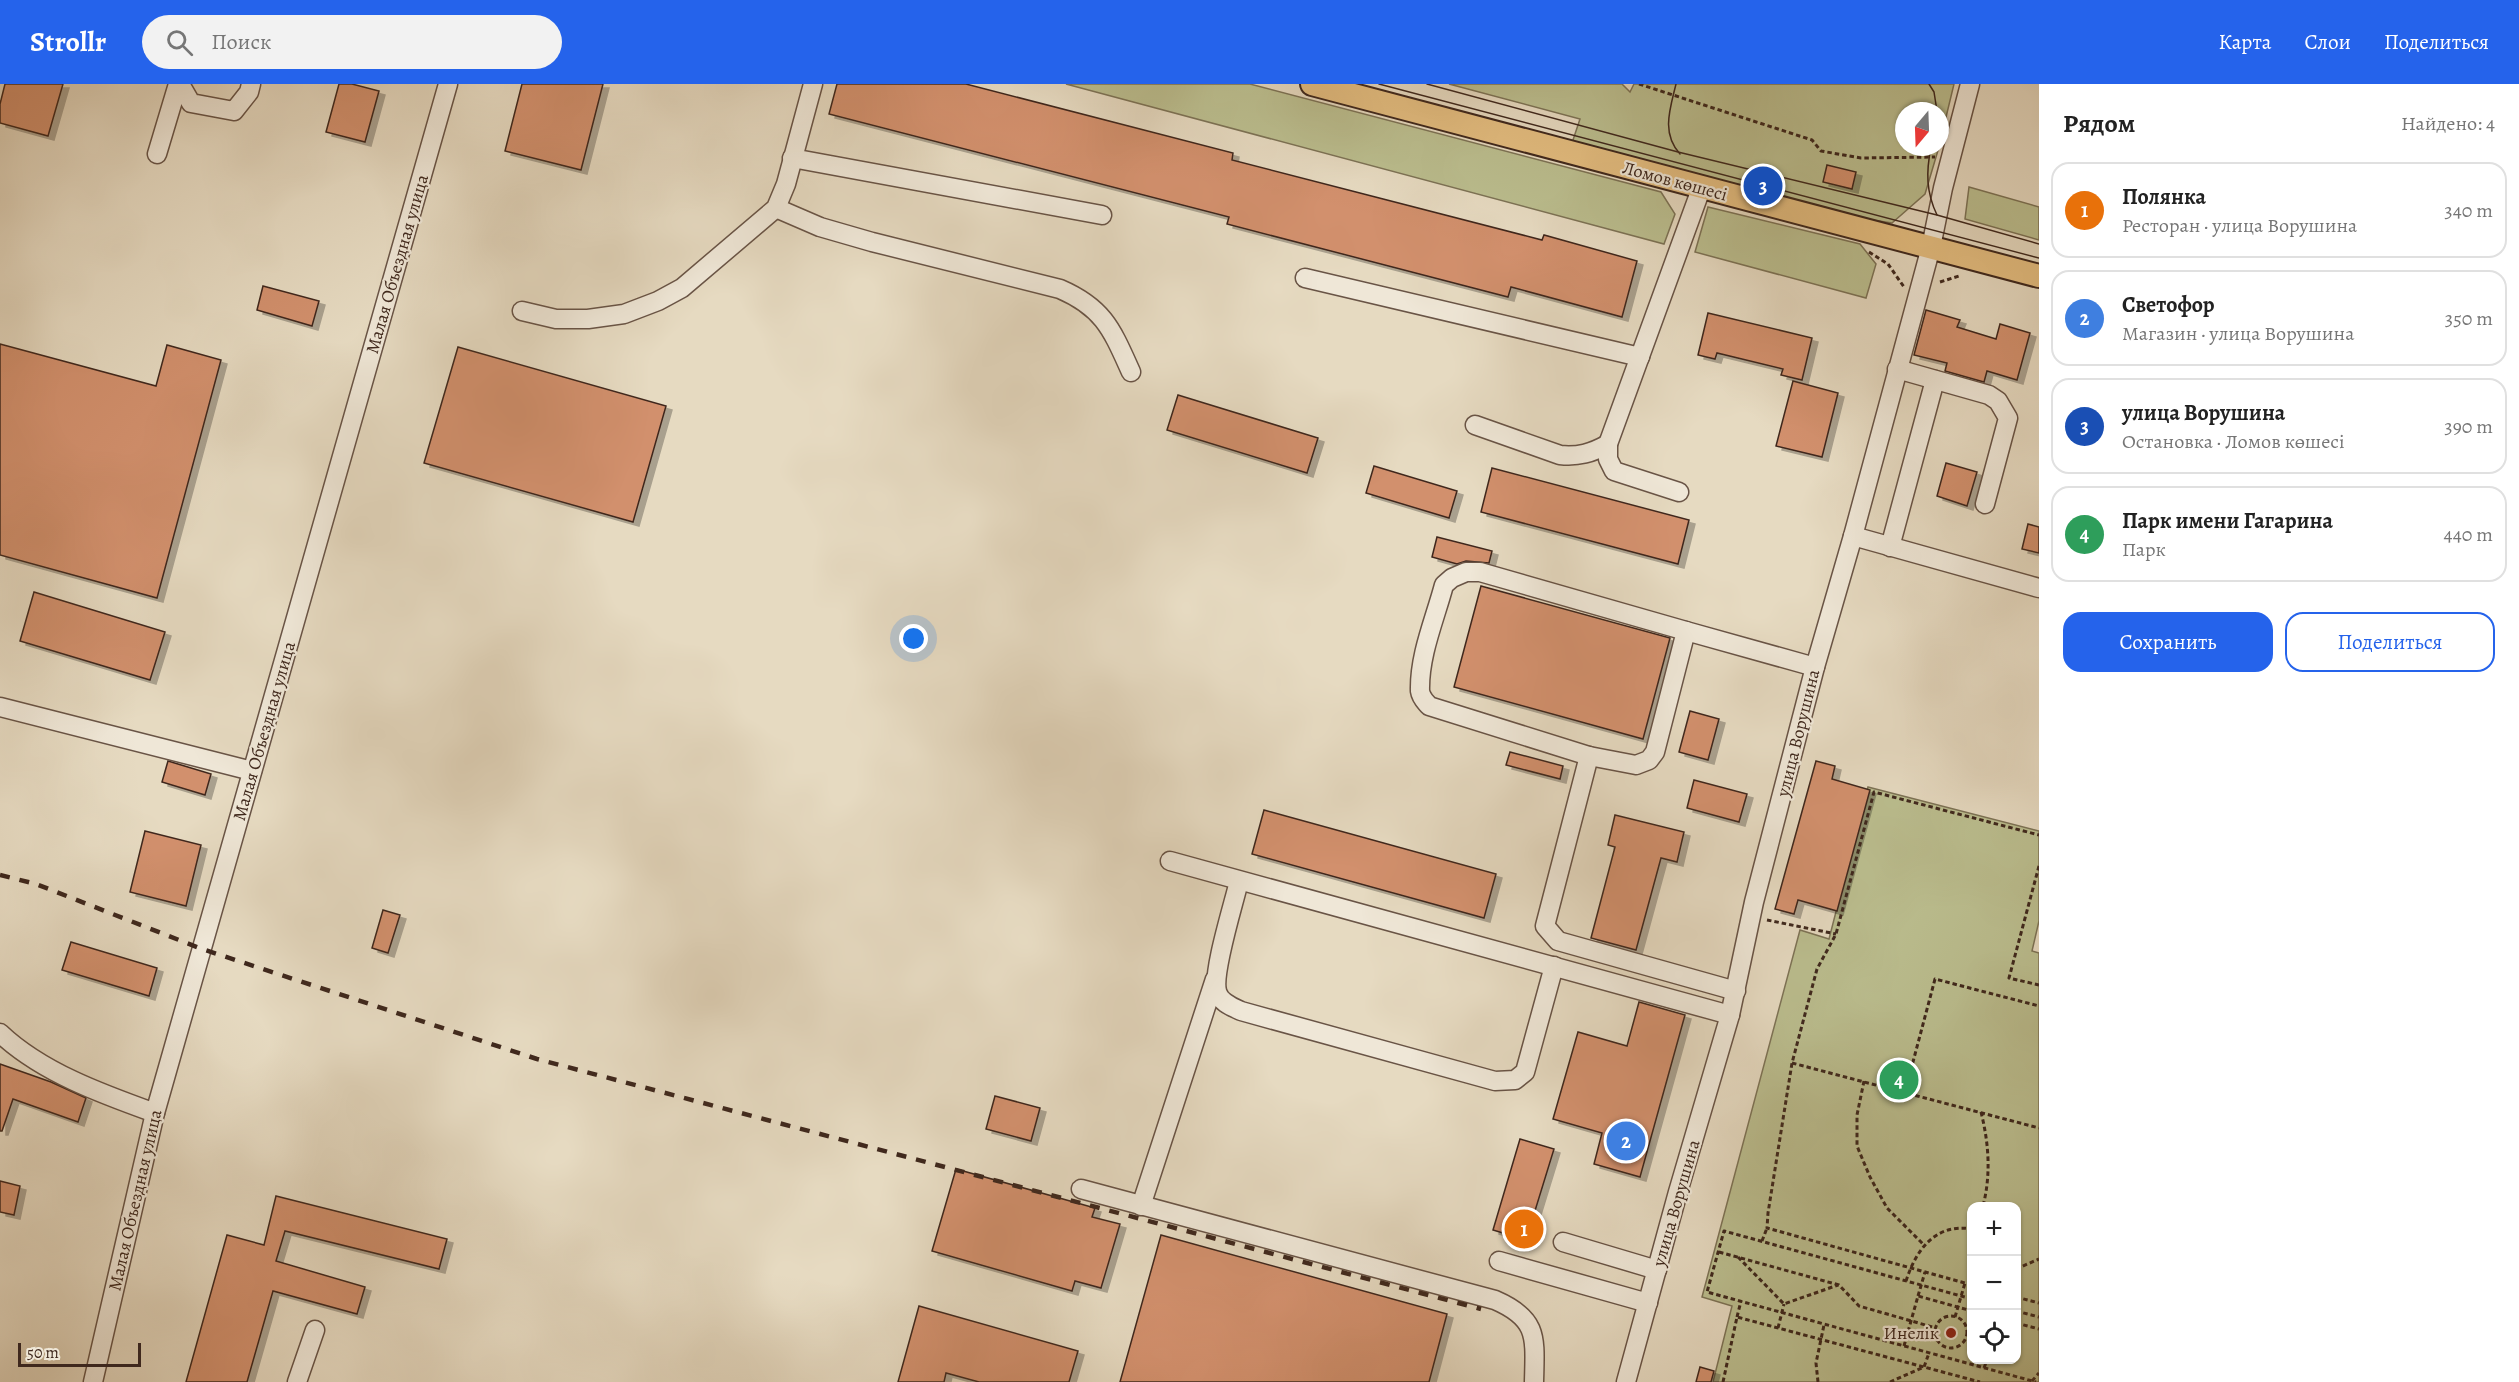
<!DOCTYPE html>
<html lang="ru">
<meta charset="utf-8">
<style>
body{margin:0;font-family:Alegreya,serif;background:#f2f2f2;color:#222}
.controls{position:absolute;right:18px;bottom:18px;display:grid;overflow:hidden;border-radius:12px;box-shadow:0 2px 4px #0004}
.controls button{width:54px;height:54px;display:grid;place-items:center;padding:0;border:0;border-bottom:2px solid #e0e0e0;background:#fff;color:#222;font:30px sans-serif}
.compass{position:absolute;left:1895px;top:18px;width:54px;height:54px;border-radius:50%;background:#fff;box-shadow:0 2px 4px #0004;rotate:199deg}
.scale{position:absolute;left:18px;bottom:15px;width:123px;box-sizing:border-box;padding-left:6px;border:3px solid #3f281d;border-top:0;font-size:16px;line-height:21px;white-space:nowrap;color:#3f281d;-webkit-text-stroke:4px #efe7d7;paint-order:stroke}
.you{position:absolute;left:914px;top:555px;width:21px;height:21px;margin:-15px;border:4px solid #fff;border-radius:50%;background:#1a73e8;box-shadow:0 0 0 9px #1a73e833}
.badge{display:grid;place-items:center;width:39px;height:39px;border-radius:50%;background:#2563eb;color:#fff;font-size:20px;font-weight:700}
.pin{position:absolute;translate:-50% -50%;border:3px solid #fff;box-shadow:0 2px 6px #0006}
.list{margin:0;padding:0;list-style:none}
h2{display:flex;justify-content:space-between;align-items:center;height:78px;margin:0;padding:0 24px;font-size:26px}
h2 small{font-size:20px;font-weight:400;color:#767676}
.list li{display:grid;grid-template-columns:39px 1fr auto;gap:18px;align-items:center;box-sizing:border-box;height:96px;margin:0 12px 12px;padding:0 12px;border:2px solid #e0e0e0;border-radius:18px}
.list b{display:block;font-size:22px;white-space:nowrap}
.list p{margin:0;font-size:20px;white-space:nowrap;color:#767676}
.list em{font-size:20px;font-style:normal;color:#767676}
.actions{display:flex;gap:12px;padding:18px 24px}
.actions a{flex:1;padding:14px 0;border:2px solid #2563eb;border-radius:18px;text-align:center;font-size:21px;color:#2563eb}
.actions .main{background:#2563eb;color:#fff}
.icon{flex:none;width:33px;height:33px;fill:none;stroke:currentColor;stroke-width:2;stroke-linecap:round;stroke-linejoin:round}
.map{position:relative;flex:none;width:2039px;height:1298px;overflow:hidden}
header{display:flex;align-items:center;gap:36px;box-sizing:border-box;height:84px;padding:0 30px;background:#2563eb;color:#fff}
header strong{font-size:28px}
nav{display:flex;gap:33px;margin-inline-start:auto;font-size:21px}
.search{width:420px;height:54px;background:#f2f2f2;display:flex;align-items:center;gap:15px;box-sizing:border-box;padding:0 21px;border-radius:33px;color:#767676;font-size:22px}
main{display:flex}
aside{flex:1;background:#fff}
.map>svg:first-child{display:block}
</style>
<header>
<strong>Strollr</strong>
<div class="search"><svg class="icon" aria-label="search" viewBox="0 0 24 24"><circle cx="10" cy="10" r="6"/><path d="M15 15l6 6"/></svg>Поиск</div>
<nav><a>Карта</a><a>Слои</a><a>Поделиться</a></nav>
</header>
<main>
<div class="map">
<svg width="2039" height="1298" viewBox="0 0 2039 1298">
<defs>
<filter id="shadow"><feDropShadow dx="6" dy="4" stdDeviation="0" flood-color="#0004"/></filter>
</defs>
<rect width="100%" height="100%" fill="#e6dac1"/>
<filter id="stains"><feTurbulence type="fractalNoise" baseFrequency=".00333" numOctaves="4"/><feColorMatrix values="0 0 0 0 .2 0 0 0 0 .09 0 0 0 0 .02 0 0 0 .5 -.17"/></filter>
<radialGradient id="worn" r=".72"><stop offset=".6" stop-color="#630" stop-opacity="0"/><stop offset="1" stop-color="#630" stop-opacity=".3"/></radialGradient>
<g fill="#bbbe8f" stroke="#7d7356" stroke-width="1.5" fill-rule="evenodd">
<path d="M1066,0H1250L1661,108L1675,130L1664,160Z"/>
<path d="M1449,0H1622L1630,8L1634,0H1954L1940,58V27H1904V63H1939L1925,110L1892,139L1826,129L1571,62L1580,35Z"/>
<path d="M1969,103L2039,123V156L1965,135Z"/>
<path d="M1708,123L1860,160L1876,180L1866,214L1695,168Z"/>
<path d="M1868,703L2039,747V837L2032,867L2039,869V1298H1713L1732,1222L1702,1213L1800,846L1829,855ZM1972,1122H2016V1276H1972Z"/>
</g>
<g fill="#d2906d" stroke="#3f281d" stroke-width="1.5" filter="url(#shadow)">
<path d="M5,0H63L48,52L0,39V20Z"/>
<path d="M339,0H352L379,7L365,58L326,48Z"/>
<path d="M522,0H603L581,86L505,67Z"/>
<path d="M837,0H966L1233,69L1232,76L1542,156L1544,151L1637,177L1622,233L1511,203L1508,213L1227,140L1229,133L829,30Z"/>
<path d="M1827,81L1856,88L1852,105L1823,98Z"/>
<path d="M263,202L319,217L312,242L257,226Z"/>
<path d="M1926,226L1960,236L1957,243L1996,255L2000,240L2030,249L2017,296L1987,287L1984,298L1945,287L1947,279L1914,271Z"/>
<path d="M1708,229L1812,254L1802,296L1781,291L1783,285L1717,269L1715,275L1698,271Z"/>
<path d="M0,260L156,302L167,261L221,276L157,514L0,471Z"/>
<path d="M458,263L666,322L633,438L424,379Z"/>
<path d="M1793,297L1838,309L1822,373L1776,362Z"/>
<path d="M1178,311L1318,354L1307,389L1167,346Z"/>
<path d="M1946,379L1977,388L1967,422L1937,412Z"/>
<path d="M1374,382L1457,407L1449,434L1366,409Z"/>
<path d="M1492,384L1689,436L1678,480L1481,428Z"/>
<path d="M2028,440L2039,443V469L2022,465Z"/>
<path d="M1437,453L1492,467L1489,479L1466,477L1457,480L1432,473Z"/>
<path d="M1481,502L1670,554L1643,655L1454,603Z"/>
<path d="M34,508L165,548L150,596L20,557Z"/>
<path d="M1690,627L1719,635L1708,676L1679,668Z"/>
<path d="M1510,668L1563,682L1560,695L1506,681Z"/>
<path d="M168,677L211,690L205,711L162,698Z"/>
<path d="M1816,677L1835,682L1832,695L1870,706L1837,827L1798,816L1794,830L1775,825Z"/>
<path d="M1694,696L1747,710L1739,738L1687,724Z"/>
<path d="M1264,726L1496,790L1484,834L1252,770Z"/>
<path d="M1615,731L1684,748L1677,778L1661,774L1636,866L1591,854L1615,763L1608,761Z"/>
<path d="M145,747L201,761L186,822L130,808Z"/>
<path d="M383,826L400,831L388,869L372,864Z"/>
<path d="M71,858L157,884L149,912L62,886Z"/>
<path d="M1639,918L1685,931L1640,1093L1594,1080L1602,1049L1553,1035L1578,948L1627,962Z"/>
<path d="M0,980L51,998L86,1014L78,1038L13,1015L2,1047H0Z"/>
<path d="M995,1012L1040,1024L1031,1057L986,1045Z"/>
<path d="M1520,1055L1554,1065L1526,1156L1493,1146Z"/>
<path d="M956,1085L1095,1124L1092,1133L1120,1140L1101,1204L1075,1197L1072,1207L932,1167Z"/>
<path d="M0,1097L20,1102L14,1131L0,1128Z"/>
<path d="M276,1112L447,1155L439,1185L285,1147L276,1177L365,1203L357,1230L273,1207L247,1298H186L227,1151L264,1161Z"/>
<path d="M1161,1151L1447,1230L1429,1298H1120Z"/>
<path d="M919,1222L1078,1267L1069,1298H979L946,1289L944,1298H898Z"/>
<path d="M1700,1283L1714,1287L1711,1298H1696Z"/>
</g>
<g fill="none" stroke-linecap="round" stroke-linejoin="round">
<g stroke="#695446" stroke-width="21">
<g id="minor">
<path d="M180,0L191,19L234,27L249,8L251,0"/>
<path d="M157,70L178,0"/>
<path d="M792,74L1102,131"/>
<path d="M776,124L820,143L872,158L1060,205C1104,224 1112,246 1131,288"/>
<path d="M1305,194L1640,273"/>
<path d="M522,227L556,235H588L624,230L658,217L682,204L776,124L786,100L813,0"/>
<path d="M1897,285L1989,311L1998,317L2008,334L1985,420"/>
<path d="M1475,341L1560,371C1578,373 1592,369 1608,360"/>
<path d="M1679,408L1614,387L1608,375V360L1701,105"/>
<path d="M1853,452L2039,504"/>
<path d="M1890,463L1935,296"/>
<path d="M1466,488H1480L1686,547L1655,668L1649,676L1636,681L1589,672L1429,622C1425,617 1421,614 1420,607C1419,571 1435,535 1444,501L1452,494Z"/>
<path d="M1686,547L1815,583"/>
<path d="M0,623L252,687"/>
<path d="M1589,672L1545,842L1558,857L1736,907"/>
<path d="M1170,777L1730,931"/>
<path d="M1239,797C1234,819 1212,888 1217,907C1219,918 1232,923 1241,927L1495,997L1515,996L1525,988L1554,882"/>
<path d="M0,949C41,988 102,1010 155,1029"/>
<path d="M1081,1105L1495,1216C1539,1235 1535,1254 1534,1298"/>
<path d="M1141,1122L1215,895"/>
<path d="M1563,1158L1657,1186"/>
<path d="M1499,1177L1648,1219"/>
<path d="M93,1298L155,1029L448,0"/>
<path d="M297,1298L315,1246"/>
<path d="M1626,1298L1678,1108L1730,931L1754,818L1815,583L1853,452L1931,163L1943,104L1970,0"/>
</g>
</g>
<g stroke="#3f281d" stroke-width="26">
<path id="major" d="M1312,0L2039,192"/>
</g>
<g stroke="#3f281d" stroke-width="3" stroke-dasharray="4.5 3" stroke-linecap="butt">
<path d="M1639,0L1812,56L1821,67L1861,74L1935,73"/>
<path d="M1869,168L1888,180L1904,203"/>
<path d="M1940,198L1959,192"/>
<path d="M2039,782L2009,894L2039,901"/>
<path d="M1767,836L1836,850"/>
<path d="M1792,979L2039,1044"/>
<path d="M1864,997L1857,1031V1062L1870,1093L1887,1124L1924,1161"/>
<path d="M1905,1008L1935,895L2039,922"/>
<path d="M1981,1028C1989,1060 1991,1091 1983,1122"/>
<path d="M1762,1157L1767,1144"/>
<path d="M1719,1168L1839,1201L1859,1222L1936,1244"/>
<path d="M1738,1173L1784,1220L1838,1201"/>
<path d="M2016,1185L2039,1175"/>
<path d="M2016,1189V1203"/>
<path d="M1906,1197C1916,1166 1935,1139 1972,1145"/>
<path d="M1972,1201L1767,1144L1768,1129L1792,979L1817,885L1836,850L1874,708L2039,751"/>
<path d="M1918,1212L1925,1188"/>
<path d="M2016,1213L2039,1219"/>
<path d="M1972,1215L1724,1147L1707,1208L2036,1298"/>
<path d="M2016,1227L2039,1233"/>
<circle cx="1951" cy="1248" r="16"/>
<path d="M1737,1233L1741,1217"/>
<path d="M1955,1233L1965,1199"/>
<path d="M2016,1239L2039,1245"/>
<path d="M1778,1244L1784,1220"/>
<path d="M1904,1262L1918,1212L1972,1227"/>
<path d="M1984,1284L1987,1276"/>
<path d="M2032,1297L2039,1289"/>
<path d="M1723,1298L1737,1233L1980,1298"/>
<path d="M1818,1298L1816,1279L1824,1241"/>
<path d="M1890,1298L1924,1283L1929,1269"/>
</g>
<use href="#minor" stroke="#efe7d7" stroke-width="18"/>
<use href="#major" stroke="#e3bd80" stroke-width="22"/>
<g stroke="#3f281d" stroke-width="1.5">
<path d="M1379,0L2039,174"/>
<path d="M1427,0L1678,68L1937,131L2039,160"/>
<path d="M1676,0C1670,25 1661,49 1680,70"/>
<path d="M1929,0L1934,8L1937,27"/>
<path d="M1931,63C1926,88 1926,108 1937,131"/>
</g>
<path stroke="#3f281d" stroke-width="4.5" stroke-dasharray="10 10" stroke-linecap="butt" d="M0,791L36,800L202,865L537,975L1481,1225"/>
</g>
<circle fill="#8f2418" stroke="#efe7d7" stroke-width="2" cx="1951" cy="1249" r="6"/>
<g text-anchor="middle" stroke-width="4.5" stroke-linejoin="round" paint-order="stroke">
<g font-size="18" fill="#3f281d" stroke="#efe7d7">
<text transform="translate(1675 97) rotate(15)" y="6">Ломов көшесі</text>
<text transform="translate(397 180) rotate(-74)" y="6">Малая Объездная улица</text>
<text transform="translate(264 647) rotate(-74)" y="6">Малая Объездная улица</text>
<text transform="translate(1798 649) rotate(-76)" y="6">улица Ворушина</text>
<text transform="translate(135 1116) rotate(-77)" y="6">Малая Объездная улица</text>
<text transform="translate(1676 1119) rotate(-74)" y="6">улица Ворушина</text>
</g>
<g font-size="18" fill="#3f281d" stroke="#efe7d7" text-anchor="end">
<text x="1939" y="1255">Инелік</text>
</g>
</g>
<rect width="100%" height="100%" filter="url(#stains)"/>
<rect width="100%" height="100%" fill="url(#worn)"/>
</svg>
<div class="controls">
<button>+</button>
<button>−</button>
<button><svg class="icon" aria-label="locate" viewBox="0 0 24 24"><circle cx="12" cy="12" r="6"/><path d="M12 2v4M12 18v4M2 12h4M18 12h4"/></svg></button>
</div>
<svg class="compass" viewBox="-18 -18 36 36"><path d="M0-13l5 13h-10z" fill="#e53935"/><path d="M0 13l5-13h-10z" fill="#767676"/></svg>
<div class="scale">50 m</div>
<div class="you"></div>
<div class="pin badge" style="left:1524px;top:1145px;background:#e8710a">1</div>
<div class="pin badge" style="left:1626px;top:1057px;background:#3f7fe0">2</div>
<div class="pin badge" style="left:1763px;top:102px;background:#1a4fb4">3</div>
<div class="pin badge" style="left:1899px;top:996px;background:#2e9e5b">4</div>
</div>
<aside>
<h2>Рядом<small>Найдено: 4</small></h2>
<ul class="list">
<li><span class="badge" style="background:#e8710a">1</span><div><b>Полянка</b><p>Ресторан · улица Ворушина</p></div><em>340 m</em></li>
<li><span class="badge" style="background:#3f7fe0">2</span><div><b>Светофор</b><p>Магазин · улица Ворушина</p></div><em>350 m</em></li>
<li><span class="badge" style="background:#1a4fb4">3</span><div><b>улица Ворушина</b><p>Остановка · Ломов көшесі</p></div><em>390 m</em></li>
<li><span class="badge" style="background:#2e9e5b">4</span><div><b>Парк имени Гагарина</b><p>Парк</p></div><em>440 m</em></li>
</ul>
<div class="actions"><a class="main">Сохранить</a><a>Поделиться</a></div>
</aside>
</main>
